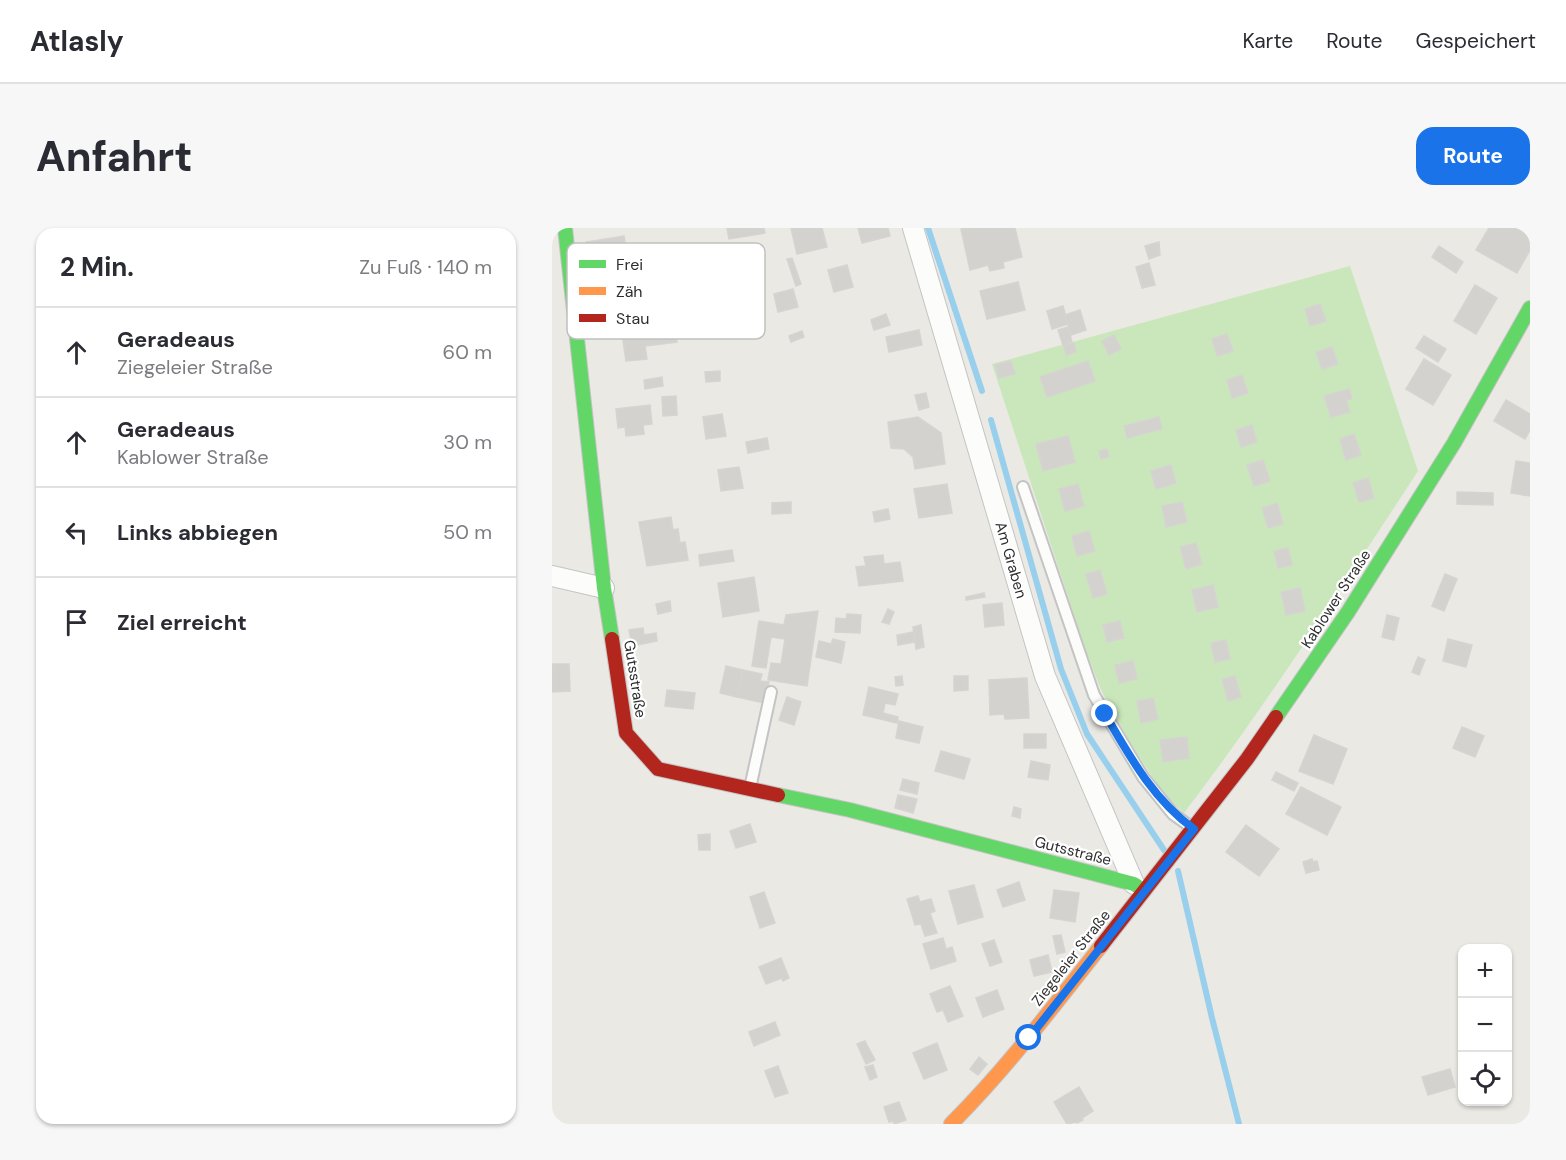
<!DOCTYPE html>
<html lang="de">
<meta charset="utf-8">
<style>
body{margin:0;font-family:"DM Sans",sans-serif;background:#f7f7f7;color:#2b2b33}
.controls{position:absolute;right:18px;bottom:18px;display:grid;overflow:hidden;border-radius:12px;box-shadow:0 2px 4px #0004}
.controls button{width:54px;height:54px;display:grid;place-items:center;padding:0;border:0;border-bottom:2px solid #e1e1e2;background:#fff;color:#2b2b33;font:30px sans-serif}
.stop{position:absolute;width:18px;height:18px;margin:-14px;border:4px solid #1a73e8;border-radius:50%;background:#fff}
.stop.end{background:#1a73e8;border-color:#fff;box-shadow:0 2px 6px #0008}
.list{margin:0;padding:0;list-style:none}
h2{display:flex;justify-content:space-between;align-items:center;height:78px;margin:0;padding:0 24px;font-size:26px}
h2 small{font-size:20px;font-weight:400;color:#7c7c81}
.list li{display:grid;grid-template-columns:39px 1fr auto;gap:18px;align-items:center;box-sizing:border-box;height:90px;padding:0 24px;border-top:2px solid #e1e1e2}
.list b{display:block;font-size:22px;white-space:nowrap}
.list p{margin:0;font-size:20px;white-space:nowrap;color:#7c7c81}
.list em{font-size:20px;font-style:normal;color:#7c7c81}
.icon{flex:none;width:33px;height:33px;fill:none;stroke:currentColor;stroke-width:2;stroke-linecap:round;stroke-linejoin:round}
.map{position:relative;flex:none;width:978px;height:896px;overflow:hidden;border-radius:18px}
header{display:flex;align-items:center;gap:36px;box-sizing:border-box;height:84px;padding:0 30px;background:#fff;border-bottom:2px solid #e1e1e2}
header strong{font-size:28px}
nav{display:flex;gap:33px;margin-inline-start:auto;font-size:21px}
.intro{display:flex;align-items:center;justify-content:space-between;box-sizing:border-box;height:144px;padding:0 36px}
h1{margin:0;font-size:42px}
.button{padding:15px 27px;border-radius:18px;background:#1a73e8;color:#fff;font-size:21px;font-weight:700}
main{display:flex;gap:36px;padding:0 36px}
aside{flex:1;background:#fff;border-radius:18px;box-shadow:0 2px 4px #0004}
.map>svg:first-child{display:block}
</style>
<header>
<strong>Atlasly</strong>
<nav><a>Karte</a><a>Route</a><a>Gespeichert</a></nav>
</header>
<div class="intro"><h1>Anfahrt</h1><a class="button">Route</a></div>
<main>
<aside>
<h2>2 Min.<small>Zu Fuß · 140 m</small></h2>
<ul class="list">
<li><svg class="icon" aria-label="ahead" viewBox="0 0 24 24"><path d="M12 20V5M6 11l6-6 6 6"/></svg><div><b>Geradeaus</b><p>Ziegeleier Straße</p></div><em>60 m</em></li>
<li><svg class="icon" aria-label="ahead" viewBox="0 0 24 24"><path d="M12 20V5M6 11l6-6 6 6"/></svg><div><b>Geradeaus</b><p>Kablower Straße</p></div><em>30 m</em></li>
<li><svg class="icon" aria-label="left" viewBox="0 0 24 24"><path d="M17 20v-9H6M10 6l-5 5 5 5"/></svg><div><b>Links abbiegen</b></div><em>50 m</em></li>
<li><svg class="icon" aria-label="arrive" viewBox="0 0 24 24"><path d="M6 21V4h12l-3 4 3 4H6"/></svg><div><b>Ziel erreicht</b></div></li>
</ul>
</aside>
<div class="map">
<svg width="978" height="896" viewBox="0 0 978 896">
<rect width="100%" height="100%" fill="#eae9e4"/>
<path fill="#cae7bc" d="M798,38L866,243C790,359 716,475 632,585L613,569L578,514L550,464L533,421L440,136Z"/>
<g fill="none" stroke-linecap="round" stroke-linejoin="round">
<g stroke="#97cfec" stroke-width="6">
<path d="M376,0L430,163"/>
<path d="M439,192L509,441L535,506L612,622"/>
<path d="M626,643L660,790L687,896"/>
</g>
</g>
<g fill="#d3d2cf" stroke="#d5d4d0" stroke-width="1.5">
<path d="M175,0H212L213,5L177,11Z"/>
<path d="M239,0H270L275,19L245,26Z"/>
<path d="M306,0H336L338,8L310,15Z"/>
<path d="M413,0H463L470,29L451,34L452,40L438,43L436,37L418,42L409,1Z"/>
<path d="M937,0H972L978,3V22L965,45L924,22Z"/>
<path d="M72,8L78,45L69,46L71,56L42,61L34,14Z"/>
<path d="M607,14L608,27L597,31L593,18Z"/>
<path d="M887,18L911,34L904,45L880,29Z"/>
<path d="M240,30L249,56L244,58L235,31Z"/>
<path d="M597,35L603,57L590,60L584,39Z"/>
<path d="M295,37L301,59L282,64L276,42Z"/>
<path d="M466,54L473,82L435,91L428,63Z"/>
<path d="M923,57L945,70L924,106L902,93Z"/>
<path d="M241,61L246,79L226,84L222,66Z"/>
<path d="M768,76L774,93L758,98L753,81Z"/>
<path d="M511,78L516,96L500,101L495,83Z"/>
<path d="M528,82L534,102L519,107L513,87Z"/>
<path d="M334,86L338,97L322,102L319,92Z"/>
<path d="M123,99L125,114L93,118L95,131L74,133L70,106Z"/>
<path d="M516,99L520,114L511,117L506,102Z"/>
<path d="M367,102L370,117L337,124L334,109Z"/>
<path d="M250,103L252,109L239,114L237,108Z"/>
<path d="M675,106L681,123L665,128L660,111Z"/>
<path d="M562,107L569,121L557,127L550,113Z"/>
<path d="M872,108L894,121L886,134L864,120Z"/>
<path d="M522,115L524,124L514,127L512,118Z"/>
<path d="M780,119L786,136L770,141L764,124Z"/>
<path d="M872,131L899,147L881,177L854,161Z"/>
<path d="M459,133L463,146L447,150L443,137Z"/>
<path d="M536,133L543,153L495,169L488,149Z"/>
<path d="M168,143V153L154,154L153,144Z"/>
<path d="M690,147L696,165L680,170L675,152Z"/>
<path d="M110,149L111,158L93,161L92,152Z"/>
<path d="M797,161L800,171L794,172L798,184L779,189L772,168Z"/>
<path d="M374,165L377,179L367,182L363,167Z"/>
<path d="M124,168L125,187L111,188L110,169Z"/>
<path d="M954,172L978,186V202L973,211L942,193Z"/>
<path d="M98,177L100,196L91,197L92,206L74,208L73,199L66,200L64,181Z"/>
<path d="M170,186L174,208L154,211L151,189Z"/>
<path d="M366,189L389,205L393,236L363,241L361,229L352,221L339,220L336,194Z"/>
<path d="M607,189L610,201L575,210L572,198Z"/>
<path d="M700,197L705,214L689,219L684,202Z"/>
<path d="M802,206L809,227L794,232L788,211Z"/>
<path d="M516,208L523,234L491,243L484,216Z"/>
<path d="M215,210L217,221L196,225L194,214Z"/>
<path d="M555,221L557,229L549,231L547,223Z"/>
<path d="M711,232L718,253L702,258L695,237Z"/>
<path d="M964,233L978,235V268L959,265Z"/>
<path d="M619,237L624,255L604,261L599,243Z"/>
<path d="M187,239L191,260L169,263L166,242Z"/>
<path d="M816,250L822,270L807,274L801,255Z"/>
<path d="M395,256L400,285L367,290L362,261Z"/>
<path d="M526,256L532,278L513,283L507,261Z"/>
<path d="M905,264L941,265V277L905,276Z"/>
<path d="M239,274V285L220,286V275Z"/>
<path d="M630,274L635,294L614,299L610,278Z"/>
<path d="M725,275L731,296L716,300L710,280Z"/>
<path d="M336,281L338,291L323,294L321,284Z"/>
<path d="M119,289L121,302L126,301L128,315L133,314L136,332L95,338L87,294Z"/>
<path d="M537,303L543,323L525,328L520,308Z"/>
<path d="M644,315L650,336L634,341L628,319Z"/>
<path d="M736,320L740,337L726,340L722,323Z"/>
<path d="M180,322L182,333L148,338L147,327Z"/>
<path d="M331,327L332,336L348,334L351,353L307,358L304,339L314,338L312,329Z"/>
<path d="M548,342L555,366L541,370L534,346Z"/>
<path d="M893,346L905,351L892,383L880,378Z"/>
<path d="M202,349L207,383L171,389L166,355Z"/>
<path d="M661,357L666,379L645,384L640,362Z"/>
<path d="M748,360L753,383L734,387L729,364Z"/>
<path d="M432,365L433,369L414,372V369Z"/>
<path d="M118,373L119,383L106,386L104,376Z"/>
<path d="M450,375L452,397L433,399L431,377Z"/>
<path d="M336,381L342,384L337,396L330,394Z"/>
<path d="M266,383L255,458L216,452L219,435L229,436L233,411L219,409L214,440L200,438L207,393L232,397L234,387Z"/>
<path d="M295,386L309,387L308,405L283,404L284,390L294,391Z"/>
<path d="M835,387L847,390L842,412L830,409Z"/>
<path d="M568,393L572,410L555,414L551,397Z"/>
<path d="M369,397L372,419L364,421L361,399Z"/>
<path d="M91,400L92,407L104,405L105,413L80,418L77,402Z"/>
<path d="M362,404L363,414L346,417L345,407Z"/>
<path d="M281,411L293,414L289,435L264,429L267,413L279,416Z"/>
<path d="M896,411L920,417L914,439L891,433Z"/>
<path d="M674,412L678,431L663,434L659,415Z"/>
<path d="M866,429L873,432L867,447L860,444Z"/>
<path d="M581,433L585,451L567,455L563,437Z"/>
<path d="M0,436H17L18,463L0,464Z"/>
<path d="M174,438L191,442L185,469L168,465Z"/>
<path d="M191,442L210,446L208,453L217,454L212,475L185,469Z"/>
<path d="M350,448L351,457L344,458L343,449Z"/>
<path d="M402,448H416V462L402,463Z"/>
<path d="M683,448L689,469L676,473L670,451Z"/>
<path d="M475,450L477,490L453,491L452,486L438,487L437,452Z"/>
<path d="M317,459L346,466L343,477L333,475L331,485L346,489L345,495L311,487Z"/>
<path d="M115,462L143,465L141,481L113,478Z"/>
<path d="M235,469L249,474L242,497L227,492Z"/>
<path d="M601,470L606,491L589,495L585,473Z"/>
<path d="M347,493L371,499L367,515L344,510Z"/>
<path d="M910,499L932,508L923,529L901,520Z"/>
<rect x="472" y="506" width="22" height="14"/>
<path d="M762,507L795,521L781,556L747,543Z"/>
<path d="M635,509L637,530L611,534L608,512Z"/>
<path d="M389,523L418,531L412,551L383,543Z"/>
<path d="M479,533L498,537L496,552L476,549Z"/>
<path d="M724,544L746,555L742,563L720,552Z"/>
<path d="M351,551L367,555L365,566L348,562Z"/>
<path d="M749,559L789,579L775,607L734,586Z"/>
<path d="M346,567L365,571L361,585L343,580Z"/>
<path d="M462,579L469,581L468,590L460,588Z"/>
<path d="M198,596L204,614L184,620L178,603Z"/>
<path d="M694,597L727,621L707,648L674,624Z"/>
<path d="M158,606V622H147L146,607Z"/>
<path d="M760,631L761,634L765,633L767,642L754,645L751,634Z"/>
<path d="M467,654L473,672L451,679L445,662Z"/>
<path d="M422,657L431,689L406,696L397,663Z"/>
<path d="M502,662L527,665L523,694L498,690Z"/>
<path d="M212,664L223,695L208,700L198,669Z"/>
<path d="M366,668L368,674L379,671L383,683L378,685L385,705L373,708L369,696L363,697L355,671Z"/>
<path d="M509,707L513,724L505,726L501,708Z"/>
<path d="M391,710L394,721L400,719L404,733L379,741L371,716Z"/>
<path d="M442,712L450,734L438,738L430,716Z"/>
<path d="M496,727L500,744L482,748L478,732Z"/>
<path d="M229,730L237,750L231,753L230,750L214,756L207,739Z"/>
<path d="M398,758L411,788L396,794L391,782L385,784L378,766Z"/>
<path d="M445,762L452,781L431,789L424,770Z"/>
<path d="M223,794L228,807L202,818L197,804Z"/>
<path d="M313,813L323,832L314,836L305,816Z"/>
<path d="M385,815L395,842L372,851L361,825Z"/>
<path d="M427,829L435,836L426,847L418,841Z"/>
<path d="M321,837L325,849L318,852L313,839Z"/>
<path d="M226,838L236,865L223,869L213,843Z"/>
<path d="M898,841L903,859L876,867L870,849Z"/>
<path d="M527,859L541,883L530,890L531,892L525,895L524,894L515,896L502,874Z"/>
<path d="M347,874L354,892L342,896L341,893L337,894L332,879Z"/>
</g>
<g fill="none" stroke-linecap="round" stroke-linejoin="round">
<g stroke="#c4c4c4" stroke-width="14">
<g id="lane">
<path d="M471,259L542,467L591,549L621,586L639,599"/>
<path d="M198,560L219,464"/>
</g>
</g>
<g stroke="#c4c4c4" stroke-width="22">
<g id="street">
<path d="M361,0L493,448L582,656"/>
<path d="M0,348L52,360"/>
</g>
</g>
<g stroke="#c4c4c4" stroke-width="16">
<g id="fast">
<path d="M13,0L52,360L60,411"/>
<path d="M724,489L796,384L902,215L978,80"/>
<path d="M226,567L298,582L582,656L592,663"/>
</g>
</g>
<g stroke="#c4c4c4" stroke-width="16">
<path id="slow" d="M399,896C454,841 501,779 549,718"/>
</g>
<g stroke="#c4c4c4" stroke-width="16">
<g id="jam">
<path d="M60,411L74,505L106,541L226,567"/>
<path d="M549,718L695,531L724,489"/>
</g>
</g>
<use href="#lane" stroke="#fcfcfb" stroke-width="10"/>
<use href="#street" stroke="#fcfcfb" stroke-width="20"/>
<use href="#fast" stroke="#63d668" stroke-width="14"/>
<use href="#slow" stroke="#ff974d" stroke-width="14"/>
<use href="#jam" stroke="#b3261e" stroke-width="14"/>
</g>
<g fill="none" stroke-linecap="round" stroke-linejoin="round">
<path stroke="#1a73e8" stroke-width="8" d="M477,810L642,601C601,571 578,529 553,486"/>
</g>
<g text-anchor="middle" stroke-width="4.5" stroke-linejoin="round" paint-order="stroke">
<g font-size="15" fill="#2d2d2d" stroke="#fff">
<text transform="translate(459 332) rotate(74)" y="5">Am Graben</text>
<text transform="translate(784 371) rotate(-57)" y="5">Kablower Straße</text>
<text transform="translate(83 451) rotate(81)" y="5">Gutsstraße</text>
<text transform="translate(521 623) rotate(14)" y="5">Gutsstraße</text>
<text transform="translate(519 730) rotate(-52)" y="5">Ziegeleier Straße</text>
</g>
</g>
<rect x="15" y="15" width="198" height="96" rx="9" fill="#fff" stroke="#c0c0c0" stroke-width="1.5"/>
<rect x="27" y="32" width="27" height="8" fill="#63d668"/>
<rect x="27" y="59" width="27" height="8" fill="#ff974d"/>
<rect x="27" y="86" width="27" height="8" fill="#b3261e"/>
<g font-size="16" fill="#2d2d2d">
<text x="64" y="42">Frei</text>
<text x="64" y="69">Zäh</text>
<text x="64" y="96">Stau</text>
</g>
</svg>
<div class="controls">
<button>+</button>
<button>−</button>
<button><svg class="icon" aria-label="locate" viewBox="0 0 24 24"><circle cx="12" cy="12" r="6"/><path d="M12 2v4M12 18v4M2 12h4M18 12h4"/></svg></button>
</div>
<div class="stop" style="left:477px;top:810px"></div>
<div class="stop end" style="left:553px;top:486px"></div>
</div>
</main>
